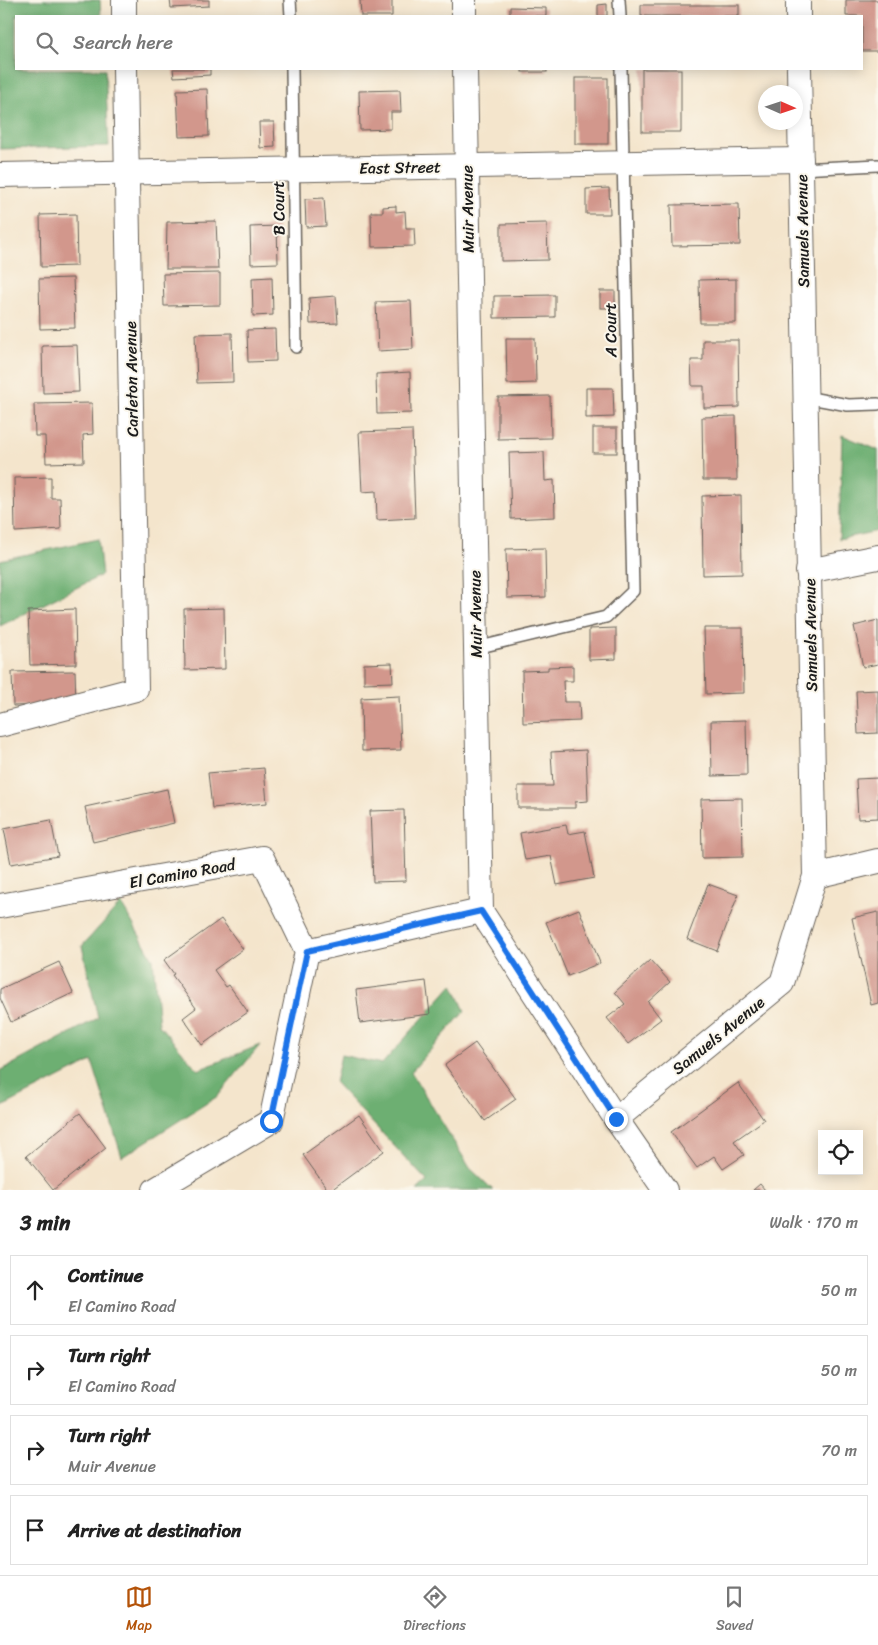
<!DOCTYPE html>
<meta charset="utf-8">
<style>
body{margin:0;font-family:Sriracha,sans-serif;background:#f6f6f6;color:#222}
.controls{position:absolute;right:15px;bottom:15px;display:grid;overflow:hidden;border-radius:0px;box-shadow:0 2px 12px #0003}
.controls button{width:45px;height:45px;display:grid;place-items:center;padding:0;border:0;border-bottom:1px solid #e0e0e0;background:#fff;color:#222;font:25px sans-serif}
.compass{position:absolute;left:758px;top:85px;width:45px;height:45px;border-radius:50%;background:#fff;box-shadow:0 2px 12px #0003;rotate:93deg}
.stop{position:absolute;width:15px;height:15px;margin:-11px;border:4px solid #1a73e8;border-radius:50%;background:#fff}
.stop.end{background:#1a73e8;border-color:#fff;box-shadow:0 1px 5px #0008}
.list{margin:0;padding:0;list-style:none}
h2{display:flex;justify-content:space-between;align-items:center;height:65px;margin:0;padding:0 20px;font-size:21px}
h2 small{font-size:16px;font-weight:400;color:#767676}
.list li{display:grid;grid-template-columns:32px 1fr auto;gap:15px;align-items:center;box-sizing:border-box;height:70px;margin:0 10px 10px;padding:0 10px;border:1px solid #e0e0e0;border-radius:0px}
.list b{display:block;font-size:19px;white-space:nowrap}
.list p{margin:0;font-size:16px;white-space:nowrap;color:#767676}
.list em{font-size:16px;font-style:normal;color:#767676}
.icon{flex:none;width:28px;height:28px;fill:none;stroke:currentColor;stroke-width:2;stroke-linecap:round;stroke-linejoin:round}
.map{position:relative;flex:none;width:878px;height:1190px;overflow:hidden}
.search{position:absolute;background:#fff;box-shadow:0 2px 12px #0003;left:15px;right:15px;top:15px;height:55px;display:flex;align-items:center;gap:12px;box-sizing:border-box;padding:0 18px;border-radius:0px;color:#767676;font-size:19px}
.sheet{height:385px;background:#fff}
nav{display:flex;justify-content:space-around;align-items:center;box-sizing:border-box;height:70px;border-top:1px solid #e0e0e0;background:#fff;font-size:14px;color:#767676}
nav a{display:grid;justify-items:center;gap:2px}
nav .on{color:#b45309}
.map>svg:first-child{display:block}
</style>
<div class="map">
<svg width="878" height="1190" viewBox="0 0 878 1190">
<rect width="100%" height="100%" fill="#fbf7ec"/>
<filter id="ink" filterUnits="userSpaceOnUse"><feTurbulence type="fractalNoise" baseFrequency=".02" numOctaves="2"/><feDisplacementMap in="SourceGraphic" scale="10" xChannelSelector="R" yChannelSelector="G"/><feConvolveMatrix kernelMatrix="1 2 1 2 8 2 1 2 1" color-interpolation-filters="sRGB"/></filter>
<filter id="wash" filterUnits="userSpaceOnUse"><feTurbulence type="fractalNoise" baseFrequency=".0096" numOctaves="4" result="noise"/><feDisplacementMap in="SourceGraphic" scale="20" xChannelSelector="R" yChannelSelector="G"/><feGaussianBlur stdDeviation="1.12" result="paint"/><feColorMatrix in="noise" values="0 0 0 0 0 0 0 0 0 0 0 0 0 0 0 0 0 1.4 0 .05"/><feComposite in="paint" operator="in"/></filter>
<g filter="url(#wash)">
<rect width="100%" height="100%" fill="#f4e5cc"/>
<g fill="#6daf72" stroke="#446647">
<path d="M0,0H100L101,16H16V69H105L109,146L0,149Z"/>
<path d="M842,435L878,450V531L839,539Z"/>
<path d="M98,539L102,575L0,626V560Z"/>
<path d="M121,903L153,959L159,1025L198,1070L260,1045L218,1096L122,1157L92,1061L0,1108V1071L98,1018L82,946Z"/>
<path d="M453,984L465,1011L411,1072L470,1168L493,1190H417L427,1181L335,1083L341,1055L382,1064Z"/>
</g>
<g id="blocks">
<g fill="#d2978c">
<path d="M170,0H209V6L171,8Z"/>
<path d="M360,0H392V16H361Z"/>
<path d="M846,0H878V51H862V16H846Z"/>
<path d="M607,4V16H598V5Z"/>
<rect x="641" y="5" width="98" height="11"/>
<path d="M510,7L546,8V16H510Z"/>
<path d="M173,69H210V75L174,77Z"/>
<rect x="522" y="69" width="25" height="3"/>
<rect x="642" y="69" width="39" height="63"/>
<rect x="575" y="78" width="33" height="66"/>
<path d="M207,89L209,136L179,137L177,90Z"/>
<path d="M400,90L401,112H391V129L360,130L359,91Z"/>
<path d="M259,122H274L275,147L260,148Z"/>
<path d="M609,188L610,214H586V189Z"/>
<path d="M324,198L326,226L306,227L305,199Z"/>
<path d="M739,204L740,245L672,246L671,205Z"/>
<path d="M396,206V212L405,211L406,228H414L415,246L372,247L371,212H383V207Z"/>
<path d="M76,214L77,266L41,267L40,215Z"/>
<path d="M216,221L218,269H166L167,222Z"/>
<path d="M547,223L548,260L501,261V224Z"/>
<path d="M277,226L278,263L251,264L250,227Z"/>
<path d="M220,273V305L164,306L163,274Z"/>
<path d="M272,277L273,315L253,316L252,278Z"/>
<path d="M73,278L75,328L40,329L39,279Z"/>
<path d="M736,279V323H700L699,280Z"/>
<rect x="600" y="291" width="15" height="17"/>
<path d="M555,295V317L494,318V296Z"/>
<path d="M336,296L338,323L310,324L309,298Z"/>
<path d="M411,301L413,349L378,351L376,302Z"/>
<path d="M275,329L276,361L248,362L247,330Z"/>
<path d="M232,333L233,382L197,383L195,334Z"/>
<path d="M506,338H535L536,383L507,384Z"/>
<path d="M703,340H738L739,407L704,408V386H692L691,360H703Z"/>
<path d="M77,345L79,392L43,393L42,346Z"/>
<path d="M410,372L411,413L377,414L376,374Z"/>
<path d="M586,388H613L614,417L586,418Z"/>
<path d="M550,396L551,438L498,439V397Z"/>
<path d="M92,403L93,434L83,435L84,462L46,463L45,436H35L34,404Z"/>
<path d="M736,416L737,480H703L702,417Z"/>
<rect x="593" y="428" width="24" height="25"/>
<path d="M412,430L415,518L377,520L376,491L362,492L359,432Z"/>
<path d="M544,452L545,481L554,480L555,517L511,519L509,453Z"/>
<path d="M51,477V498H60L61,529L15,532L14,478Z"/>
<path d="M741,495L742,574L703,575L702,496Z"/>
<path d="M545,548L546,597L507,598L506,549Z"/>
<path d="M224,608L225,669L185,670L184,609Z"/>
<path d="M75,609L76,664L30,665L28,611Z"/>
<path d="M878,620V664L863,667L854,626Z"/>
<path d="M616,628V659L589,660V629Z"/>
<path d="M704,628H743L744,693L706,694Z"/>
<path d="M392,663L393,682L364,683V664Z"/>
<path d="M573,666V681H563L564,702H579L580,721L523,723L522,671L548,670V667Z"/>
<path d="M75,671L76,704L13,706L12,672Z"/>
<path d="M878,690V733L858,734L856,691Z"/>
<path d="M399,696L401,750L362,751L361,698Z"/>
<path d="M746,720L747,775L712,776L711,721Z"/>
<path d="M586,750L588,801L575,802V808H518V786H553L551,752Z"/>
<path d="M264,768L267,803L212,808L208,773Z"/>
<path d="M878,778V818L858,819L856,779Z"/>
<path d="M167,789L174,823L93,842L85,807Z"/>
<path d="M742,798L743,857L702,858L701,799Z"/>
<path d="M404,810L406,881L373,882L370,811Z"/>
<path d="M51,820L58,856L11,864L4,829Z"/>
<path d="M566,825L568,834L585,831L594,878L557,885L551,856L525,860L520,833Z"/>
<path d="M708,884L738,895L717,951L687,939Z"/>
<path d="M579,909L600,963L568,976L546,922Z"/>
<path d="M878,912V1003L871,1005L852,918Z"/>
<path d="M221,919L243,949L214,970L226,987L229,985L248,1012L202,1045L183,1018L196,1008L172,975L174,974L164,960Z"/>
<path d="M650,960L670,982L648,1002L661,1019L628,1044L607,1018L625,1004L615,992Z"/>
<path d="M59,962L73,993L11,1022L0,998V989Z"/>
<path d="M426,981L430,1014L360,1023L356,990Z"/>
<path d="M475,1043L516,1099L485,1121L445,1065Z"/>
<path d="M738,1083L764,1120L734,1141L744,1155L723,1169L714,1156L697,1168L671,1132Z"/>
<path d="M80,1113L106,1148L53,1190L26,1156Z"/>
<path d="M359,1115L384,1151L331,1190H328L303,1155Z"/>
<path d="M760,1184L765,1190H753Z"/>
</g>
</g>
</g>
<g filter="url(#ink)">
<use href="#blocks" fill-opacity="0" stroke="#68625a" stroke-width="1"/>
<g fill="none" stroke-linecap="round" stroke-linejoin="round">
<g stroke="#68625a" stroke-width="14">
<g id="lane">
<path d="M290,0L291,16"/>
<path d="M619,0L620,16"/>
<path d="M292,69L296,347"/>
<path d="M800,169L878,165"/>
<path d="M805,397L848,405L878,404"/>
<path d="M476,648L606,617L633,591L621,69"/>
</g>
</g>
<g stroke="#68625a" stroke-width="26">
<g id="street">
<path d="M124,0V16"/>
<path d="M464,0V16"/>
<path d="M798,0V16"/>
<path d="M465,69L481,911L616,1119L665,1190"/>
<path d="M0,175L801,160"/>
<path d="M808,571L878,557"/>
<path d="M0,725L136,689L125,69"/>
<path d="M815,876L878,861"/>
<path d="M0,906L262,858L307,951L271,1121L155,1190"/>
<path d="M307,951L481,911"/>
<path d="M616,1119L782,983L815,876L799,69"/>
</g>
</g>
<use href="#lane" stroke="#fff" stroke-width="11"/>
<use href="#street" stroke="#fff" stroke-width="24"/>
</g>
</g>
<g fill="none" stroke-linecap="round" stroke-linejoin="round" filter="url(#ink)">
<path stroke="#1a73e8" stroke-width="6" d="M271,1121L307,951L481,911L616,1119"/>
</g>
<g text-anchor="middle" stroke-width="4" stroke-linejoin="round" paint-order="stroke">
<g font-size="16" fill="#1c1c1c" stroke="#fbf7ec">
<text transform="translate(400 167) rotate(-1)" y="6">East Street</text>
<text transform="translate(278 208) rotate(-91)" y="6">B Court</text>
<text transform="translate(467 209) rotate(-91)" y="6">Muir Avenue</text>
<text transform="translate(802 231) rotate(-91)" y="6">Samuels Avenue</text>
<text transform="translate(610 330) rotate(-91)" y="6">A Court</text>
<text transform="translate(131 379) rotate(-91)" y="6">Carleton Avenue</text>
<text transform="translate(475 614) rotate(-91)" y="6">Muir Avenue</text>
<text transform="translate(810 635) rotate(-91)" y="6">Samuels Avenue</text>
<text transform="translate(182 873) rotate(-10)" y="6">El Camino Road</text>
<text transform="translate(718 1035) rotate(-39)" y="6">Samuels Avenue</text>
</g>
</g>
</svg>
<div class="controls">
<button><svg class="icon" aria-label="locate" viewBox="0 0 24 24"><circle cx="12" cy="12" r="6"/><path d="M12 2v4M12 18v4M2 12h4M18 12h4"/></svg></button>
</div>
<svg class="compass" viewBox="-18 -18 36 36"><path d="M0-13l5 13h-10z" fill="#e53935"/><path d="M0 13l5-13h-10z" fill="#767676"/></svg>
<div class="stop" style="left:271px;top:1121px"></div>
<div class="stop end" style="left:616px;top:1119px"></div>
<div class="search"><svg class="icon" aria-label="search" viewBox="0 0 24 24"><circle cx="10" cy="10" r="6"/><path d="M15 15l6 6"/></svg>Search here</div>
</div>
<section class="sheet">
<h2>3 min<small>Walk · 170 m</small></h2>
<ul class="list">
<li><svg class="icon" aria-label="ahead" viewBox="0 0 24 24"><path d="M12 20V5M6 11l6-6 6 6"/></svg><div><b>Continue</b><p>El Camino Road</p></div><em>50 m</em></li>
<li><svg class="icon" aria-label="right" viewBox="0 0 24 24"><path d="M7 20v-9h11M14 6l5 5-5 5"/></svg><div><b>Turn right</b><p>El Camino Road</p></div><em>50 m</em></li>
<li><svg class="icon" aria-label="right" viewBox="0 0 24 24"><path d="M7 20v-9h11M14 6l5 5-5 5"/></svg><div><b>Turn right</b><p>Muir Avenue</p></div><em>70 m</em></li>
<li><svg class="icon" aria-label="arrive" viewBox="0 0 24 24"><path d="M6 21V4h12l-3 4 3 4H6"/></svg><div><b>Arrive at destination</b></div></li>
</ul>
</section>
<nav>
<a class="on"><svg class="icon" aria-label="map" viewBox="0 0 24 24"><path d="M3 6l6-2 6 2 6-2v14l-6 2-6-2-6 2zM9 4v14M15 6v14"/></svg>Map</a>
<a><svg class="icon" aria-label="directions" viewBox="0 0 24 24"><path d="M12 3l9 9-9 9-9-9zM9 14v-3h6M13 9l2 2-2 2"/></svg>Directions</a>
<a><svg class="icon" aria-label="saved" viewBox="0 0 24 24"><path d="M7 4h10v16l-5-4-5 4z"/></svg>Saved</a>
</nav>
